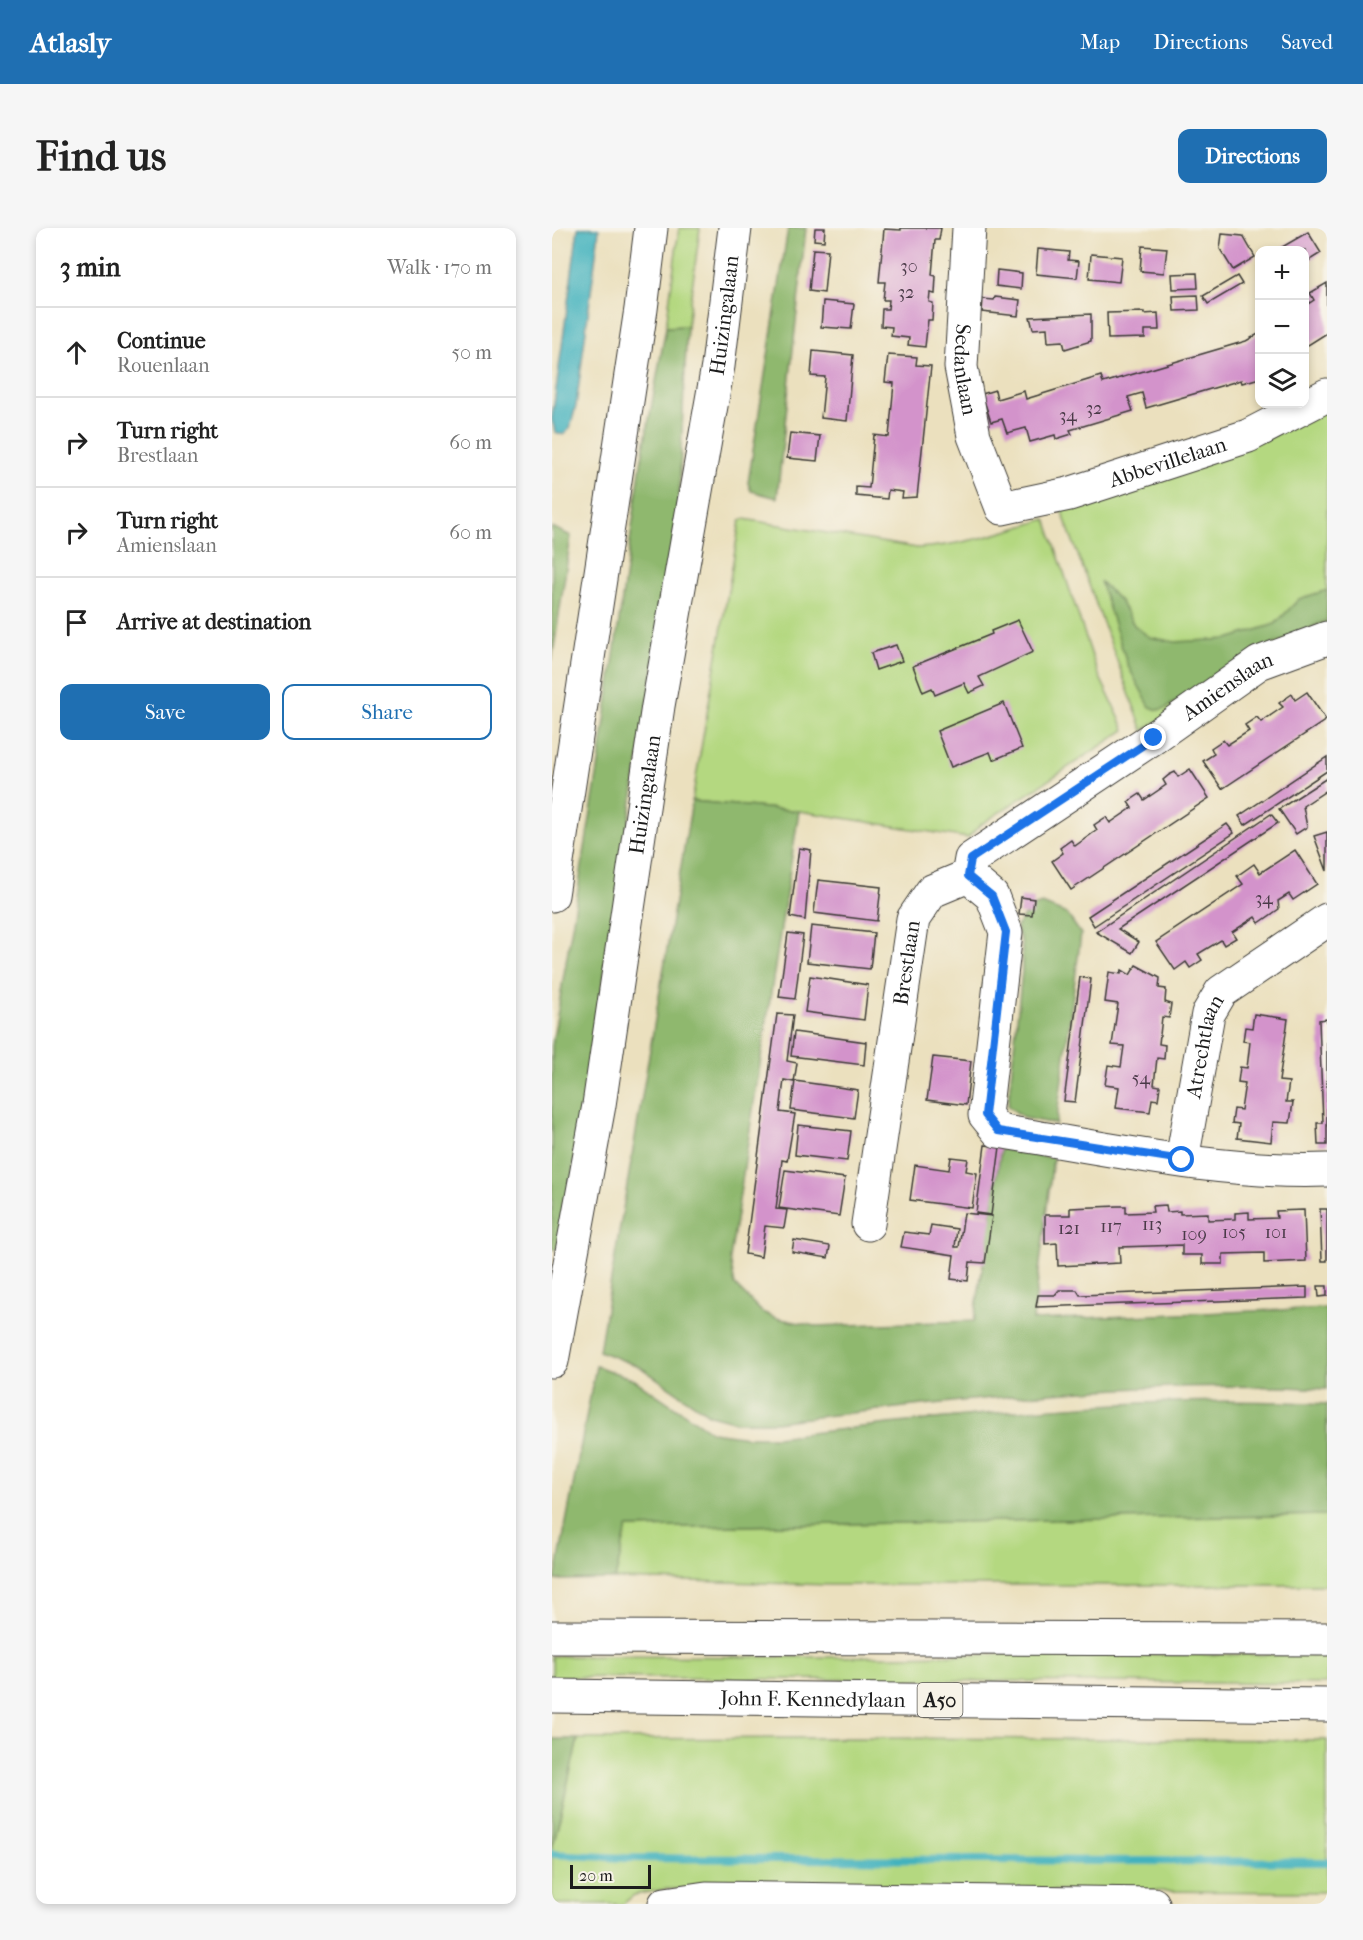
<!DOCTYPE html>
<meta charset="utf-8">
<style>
body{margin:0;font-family:"IM FELL French Canon",serif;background:#f6f6f6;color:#222}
.controls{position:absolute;right:18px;top:18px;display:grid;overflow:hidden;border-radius:12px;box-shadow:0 3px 9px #0003}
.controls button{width:54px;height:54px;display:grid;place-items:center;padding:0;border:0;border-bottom:2px solid #e0e0e0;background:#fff;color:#222;font:30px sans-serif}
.scale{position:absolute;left:18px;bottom:15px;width:81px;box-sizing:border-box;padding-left:6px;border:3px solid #1c1c1c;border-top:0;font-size:16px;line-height:21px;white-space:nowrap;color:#1c1c1c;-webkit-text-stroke:4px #f7f3e8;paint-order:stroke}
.stop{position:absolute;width:18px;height:18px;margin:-14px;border:4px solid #1a73e8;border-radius:50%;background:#fff}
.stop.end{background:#1a73e8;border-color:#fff;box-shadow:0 2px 6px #0008}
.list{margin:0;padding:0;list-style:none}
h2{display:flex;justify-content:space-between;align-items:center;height:78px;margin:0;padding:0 24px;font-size:26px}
h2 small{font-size:20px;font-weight:400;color:#767676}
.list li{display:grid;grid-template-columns:39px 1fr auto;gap:18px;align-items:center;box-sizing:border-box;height:90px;padding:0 24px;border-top:2px solid #e0e0e0}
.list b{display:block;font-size:22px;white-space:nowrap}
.list p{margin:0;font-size:20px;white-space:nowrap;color:#767676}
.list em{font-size:20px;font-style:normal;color:#767676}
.actions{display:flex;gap:12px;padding:18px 24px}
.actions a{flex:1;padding:14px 0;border:2px solid #1f6fb2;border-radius:12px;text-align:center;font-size:21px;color:#1f6fb2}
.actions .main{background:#1f6fb2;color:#fff}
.icon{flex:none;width:33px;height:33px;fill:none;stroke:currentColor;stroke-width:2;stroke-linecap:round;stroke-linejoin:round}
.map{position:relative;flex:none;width:775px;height:1676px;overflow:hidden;border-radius:12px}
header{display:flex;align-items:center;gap:36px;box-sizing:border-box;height:84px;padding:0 30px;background:#1f6fb2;color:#fff}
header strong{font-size:28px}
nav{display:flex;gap:33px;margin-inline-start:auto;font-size:21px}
.intro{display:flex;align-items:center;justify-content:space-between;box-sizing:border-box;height:144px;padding:0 36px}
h1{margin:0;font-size:42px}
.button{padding:15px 27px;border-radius:12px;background:#1f6fb2;color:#fff;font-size:21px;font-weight:700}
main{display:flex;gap:36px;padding:0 36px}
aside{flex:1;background:#fff;border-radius:12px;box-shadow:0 3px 9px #0003}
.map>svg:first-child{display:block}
</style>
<header>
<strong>Atlasly</strong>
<nav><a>Map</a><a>Directions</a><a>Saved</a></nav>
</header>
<div class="intro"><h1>Find us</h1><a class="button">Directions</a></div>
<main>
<aside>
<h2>3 min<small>Walk · 170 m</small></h2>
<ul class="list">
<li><svg class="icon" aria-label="ahead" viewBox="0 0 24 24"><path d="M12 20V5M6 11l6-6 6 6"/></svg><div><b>Continue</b><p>Rouenlaan</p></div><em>50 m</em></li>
<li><svg class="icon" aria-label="right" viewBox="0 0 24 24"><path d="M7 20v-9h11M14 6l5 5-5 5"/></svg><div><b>Turn right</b><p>Brestlaan</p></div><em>60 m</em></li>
<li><svg class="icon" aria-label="right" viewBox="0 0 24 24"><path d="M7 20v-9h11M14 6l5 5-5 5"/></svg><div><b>Turn right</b><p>Amienslaan</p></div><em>60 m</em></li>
<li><svg class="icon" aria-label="arrive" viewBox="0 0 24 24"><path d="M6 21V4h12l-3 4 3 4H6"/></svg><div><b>Arrive at destination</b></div></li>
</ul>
<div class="actions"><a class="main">Save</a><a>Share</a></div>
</aside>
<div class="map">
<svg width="775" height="1676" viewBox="0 0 775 1676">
<rect width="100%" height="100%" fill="#f7f3e8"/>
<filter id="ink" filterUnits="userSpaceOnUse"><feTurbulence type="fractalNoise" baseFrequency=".0167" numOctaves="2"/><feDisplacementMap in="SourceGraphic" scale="12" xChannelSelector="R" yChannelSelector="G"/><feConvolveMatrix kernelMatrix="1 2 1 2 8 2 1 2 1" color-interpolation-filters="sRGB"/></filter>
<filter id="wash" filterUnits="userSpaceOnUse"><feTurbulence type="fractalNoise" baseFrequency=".008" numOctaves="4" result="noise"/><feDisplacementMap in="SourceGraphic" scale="24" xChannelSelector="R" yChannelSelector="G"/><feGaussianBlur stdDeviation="1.35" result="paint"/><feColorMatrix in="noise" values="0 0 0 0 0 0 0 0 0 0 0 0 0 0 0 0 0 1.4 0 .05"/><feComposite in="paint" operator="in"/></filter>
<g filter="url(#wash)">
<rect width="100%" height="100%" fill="#ebe0be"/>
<g fill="#b4d880" stroke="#687a4e" stroke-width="1.5">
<path d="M127,0H148L135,98L114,99Z"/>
<path d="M775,179V396L591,503L509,281Z"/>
<path d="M192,291L365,320C409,318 451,304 494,291L545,443L573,502L428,597L416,610L247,583L140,573L188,293Z"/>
<path d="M775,1287V1357H279L63,1351L74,1300Z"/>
<path d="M473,1426L775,1427V1456L0,1449V1428L275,1429Z"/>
<path d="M274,1510L775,1512V1664L113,1661L82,1667L71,1676H0V1622L26,1511Z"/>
</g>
<g fill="#8fb86e" stroke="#566a45" stroke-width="1.5">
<path d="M236,0H254L225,270L199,263L196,255Z"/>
<path d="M135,98L126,287L8,1022L0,1021V818L46,542L89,235L114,99Z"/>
<path d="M0,299L19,308L0,433Z"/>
<path d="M548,353L568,373L582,397L597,409L623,414L676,411L723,396L747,371L775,362V392L700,426L614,480L606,482L598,479L576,438Z"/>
<path d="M140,573L247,583L178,1031L183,1057L210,1084L224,1090L263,1098L422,1093L449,921L501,930L481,1092L775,1080V1161C590,1150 407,1172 223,1194H185L158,1187L88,1139L47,1123Z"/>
<path d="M490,676L515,686L529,706L504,896L472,890L456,878L470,743V716L464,699L478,680Z"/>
<path d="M44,1138L81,1151L160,1204L196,1209H224C407,1187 591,1165 775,1176V1287L75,1300L63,1351L3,1352Z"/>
<path d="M0,1511H26L0,1622Z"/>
</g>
<path fill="#43b2be" stroke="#30676d" stroke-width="1.5" d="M26,0H47L46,11L24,178L18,200L12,207L3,204L0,191Z"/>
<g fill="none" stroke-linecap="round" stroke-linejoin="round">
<path stroke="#43b2be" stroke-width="8" d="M0,1626L72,1630L775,1634"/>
</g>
<g id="blocks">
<g fill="#d393cb">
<path d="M263,0H273L272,13L262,12Z"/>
<path d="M349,0H389L387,12H383L380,47L384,48L383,66L378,65L377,74L381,75L380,92H376L373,119L356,117L357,110L339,108L340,99L329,98L330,81H336L337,72H331L333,54H327L332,1L349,2Z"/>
<path d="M756,4L769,25L753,35V22H725Z"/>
<path d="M670,6L691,8L703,29L681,42L668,21Z"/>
<path d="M590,18L615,20L612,45L588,43Z"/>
<path d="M261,21L276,22L272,65L257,63Z"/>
<path d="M486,21L517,24L516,32L527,33L525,50L484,46Z"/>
<path d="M539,26L570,29L567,54L537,51Z"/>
<path d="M445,42L470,45L469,61L444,58Z"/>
<path d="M645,45L646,60L621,61L620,46Z"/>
<path d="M685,48L690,56L656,76L651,68Z"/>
<path d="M775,55V105L753,119V78L762,72L758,65Z"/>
<path d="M646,67L647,82L622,83L621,68Z"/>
<path d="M443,69L468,72L466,88L430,84L431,71L442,72Z"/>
<path d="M271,73L302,76L299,101L269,99Z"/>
<path d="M592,84V86L606,85L607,102H593V110L556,111L555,85Z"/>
<path d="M539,86V113L513,121L511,113L496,114L495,100L481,101L478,89Z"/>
<path d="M708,105V150L690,155L689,152L594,180L590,165L576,169L581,183L518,202L520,206L504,211L503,207L478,214L474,200L455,205L450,191L439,194L430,166L443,162L445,171L472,163L474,171L549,148L551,155L694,113Z"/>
<path d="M261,123L301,127L295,193L269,190L273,149L259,148Z"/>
<path d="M336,127L365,129L364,137L379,138L365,269L350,270L351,264L336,262L335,271L304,268V259L317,260L322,207L337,209L342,155L333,154Z"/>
<path d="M238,205L268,208L265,233L235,230Z"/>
<path d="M466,392L481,424L427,449L432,458L417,465L412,455L383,467L380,460L371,464L361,438L440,406L439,403Z"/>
<path d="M344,417L350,433L324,442L319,425Z"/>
<path d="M755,464L774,492L670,561L651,533L662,526L659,520L671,512L675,517L697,503L693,497L705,489L709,494L731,479L727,475L740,466L743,472Z"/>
<path d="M452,475L470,520L441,532L438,524L399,539L385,503Z"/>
<path d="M775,529V543L693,597L687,588Z"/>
<path d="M638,541L657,570L519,662L500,633L511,625L508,620L519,612L523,618L545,602L542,597L554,589L558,595L580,580L576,574L588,566L592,572L614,557L611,552L617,547L623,544L626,549Z"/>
<path d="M775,550V562L751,578L755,599L744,606L727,581Z"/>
<path d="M719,586L726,595L566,701L587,714L580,725L544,704Z"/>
<path d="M675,596L682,605L542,698L536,688Z"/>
<path d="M775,604V643L762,608Z"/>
<path d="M247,620L259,622L253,692L238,689Z"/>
<path d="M743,622L765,656L741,672L737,666L726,673L727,681L707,695L703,689L680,704L684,710L672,717L669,712L646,726L650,732L638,740L634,734L623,742L604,714L691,656L685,648L702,636L708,645Z"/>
<path d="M266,652L329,659L325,693L262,685Z"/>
<path d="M469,669L482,671L480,687L467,686Z"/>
<path d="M259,698L322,705L318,741L255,734Z"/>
<path d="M236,705L251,707L243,771L227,769Z"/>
<path d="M584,737L608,750L607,760L614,761L613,774L619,776L617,790L610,789L607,816L613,817L612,831L605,830L602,857L608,858L606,872L600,871L598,884L564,880L567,859L553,857L556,837L569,839L572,818L560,817L566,776L553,774L557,744L569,746L570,742L578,747Z"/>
<path d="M258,748L316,757L312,792L253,784Z"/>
<path d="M528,749L539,751L523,874L512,873Z"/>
<path d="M225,786L241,787L235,833L245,835L242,854L232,852L228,884L243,886L235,933L230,932L224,981L235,982L232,1000L213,998L209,1029L193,1026Z"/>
<path d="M702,786L736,791L727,853L737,854L734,874H741L738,895L721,894L719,914L685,910L687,896L680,895L682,881L689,882L693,855L686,854L688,839L695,840L698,814L691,813L693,799L700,800Z"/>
<path d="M775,791V917H766L765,895H771L767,792Z"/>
<path d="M242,804L314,814L312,837L239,828Z"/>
<path d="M381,829L419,833L414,877L375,872Z"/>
<path d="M243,853L306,862L302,890L239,882Z"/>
<path d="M246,897L299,903L295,933L243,927Z"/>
<path d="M433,917L448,919L439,987L424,985Z"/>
<path d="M399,929L416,931L414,943L425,945L420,980L358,972L363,937L397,942Z"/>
<path d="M233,942L293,950L287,988L227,980Z"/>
<path d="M614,977L615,984L628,983V986L656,985V992L683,991V985L697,984V991L725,990L724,983L752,982L754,1033L712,1035V1025L671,1026V1036H650V1027H630V1017L567,1019L568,1035L506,1038L505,1015L493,1016V987H518V980L566,978H574V985L601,984L600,978Z"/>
<path d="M768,981H775V1033H770Z"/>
<path d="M412,985L440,988L433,1035L418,1034L416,1053L399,1051L402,1027L349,1019L352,1004L377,1007L379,997L405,1001L403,1019H407Z"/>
<path d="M242,1012L278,1018L276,1030L240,1024Z"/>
<path d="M766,1058H775V1068L767,1069Z"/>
<path d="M755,1059V1070L484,1079L486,1067H503L507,1062H525L528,1067Z"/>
</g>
</g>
</g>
<g filter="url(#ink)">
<use href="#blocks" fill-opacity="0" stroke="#3b3934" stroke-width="1.5"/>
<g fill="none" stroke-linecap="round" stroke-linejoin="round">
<g stroke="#3b3934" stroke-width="35">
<g id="street">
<path id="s1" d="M417,0L409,139L422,208L450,280L517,266L696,208L775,167"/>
<path id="s2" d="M416,648L419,631L601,510L707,435L775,410"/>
<path id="s3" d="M630,932L656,786L669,764L775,692"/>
<path id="s4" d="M316,996L361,691L380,663L416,648L440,668L454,704L433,887L446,903C553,920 668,946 775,942"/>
<path d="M113,1676L154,1670L601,1676"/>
</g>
</g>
<g stroke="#3b3934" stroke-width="35">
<g id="secondary">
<path d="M0,667L89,81L99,0"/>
<path id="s5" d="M0,1133L47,877L106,478L166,138L183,0"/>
</g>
</g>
<g stroke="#3b3934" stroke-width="35">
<g id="highway">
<path d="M0,1409L775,1411"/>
<path id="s6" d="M0,1468L775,1477"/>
</g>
</g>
<use href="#street" stroke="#fff" stroke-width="33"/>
<use href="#secondary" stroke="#fff" stroke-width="33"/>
<use href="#highway" stroke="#fff" stroke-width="33"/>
</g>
</g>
<g fill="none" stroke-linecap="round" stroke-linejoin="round" filter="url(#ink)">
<path stroke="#1a73e8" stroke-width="8" d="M602,510L419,631L416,648L440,668L454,704L433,887L446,903L630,932"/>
</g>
<g text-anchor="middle" stroke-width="5" stroke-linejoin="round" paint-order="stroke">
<g font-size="18" fill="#4a3a48">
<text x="357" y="44">30</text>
<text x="354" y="70">32</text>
<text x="542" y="186">32</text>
<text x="516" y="193">34</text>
<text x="712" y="676">34</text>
<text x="589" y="856">54</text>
<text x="600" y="1002">113</text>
<text x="559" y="1004">117</text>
<text x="517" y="1006">121</text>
<text x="682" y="1010">105</text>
<text x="724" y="1010">101</text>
<text x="642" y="1012">109</text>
</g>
<rect fill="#f7f3e8" stroke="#5e5c59" stroke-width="1.5" x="365.5" y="1455" width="45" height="34" rx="4.5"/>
<g font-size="20" font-weight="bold" fill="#1c1c1c">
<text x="388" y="1479">A50</text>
</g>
<g font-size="21" fill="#1c1c1c" stroke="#f7f3e8">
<text dy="7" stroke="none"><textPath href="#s5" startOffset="1060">Huizingalaan</textPath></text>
<text dy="7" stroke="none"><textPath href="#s1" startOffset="142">Sedanlaan</textPath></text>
<text dy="7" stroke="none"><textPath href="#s1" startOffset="459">Abbevillelaan</textPath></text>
<text dy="7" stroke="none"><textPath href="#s2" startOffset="327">Amienslaan</textPath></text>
<text dy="7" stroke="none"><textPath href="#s5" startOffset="574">Huizingalaan</textPath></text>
<text dy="7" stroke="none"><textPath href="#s4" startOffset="264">Brestlaan</textPath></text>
<text dy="7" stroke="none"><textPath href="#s3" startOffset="116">Atrechtlaan</textPath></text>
<text dy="7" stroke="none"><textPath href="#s6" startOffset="261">John F. Kennedylaan</textPath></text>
</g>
</g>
</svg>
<div class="controls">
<button>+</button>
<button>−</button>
<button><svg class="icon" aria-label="layers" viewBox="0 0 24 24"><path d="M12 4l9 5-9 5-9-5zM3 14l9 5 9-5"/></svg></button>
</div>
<div class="scale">20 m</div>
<div class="stop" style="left:630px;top:932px"></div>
<div class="stop end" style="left:602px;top:510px"></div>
</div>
</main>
